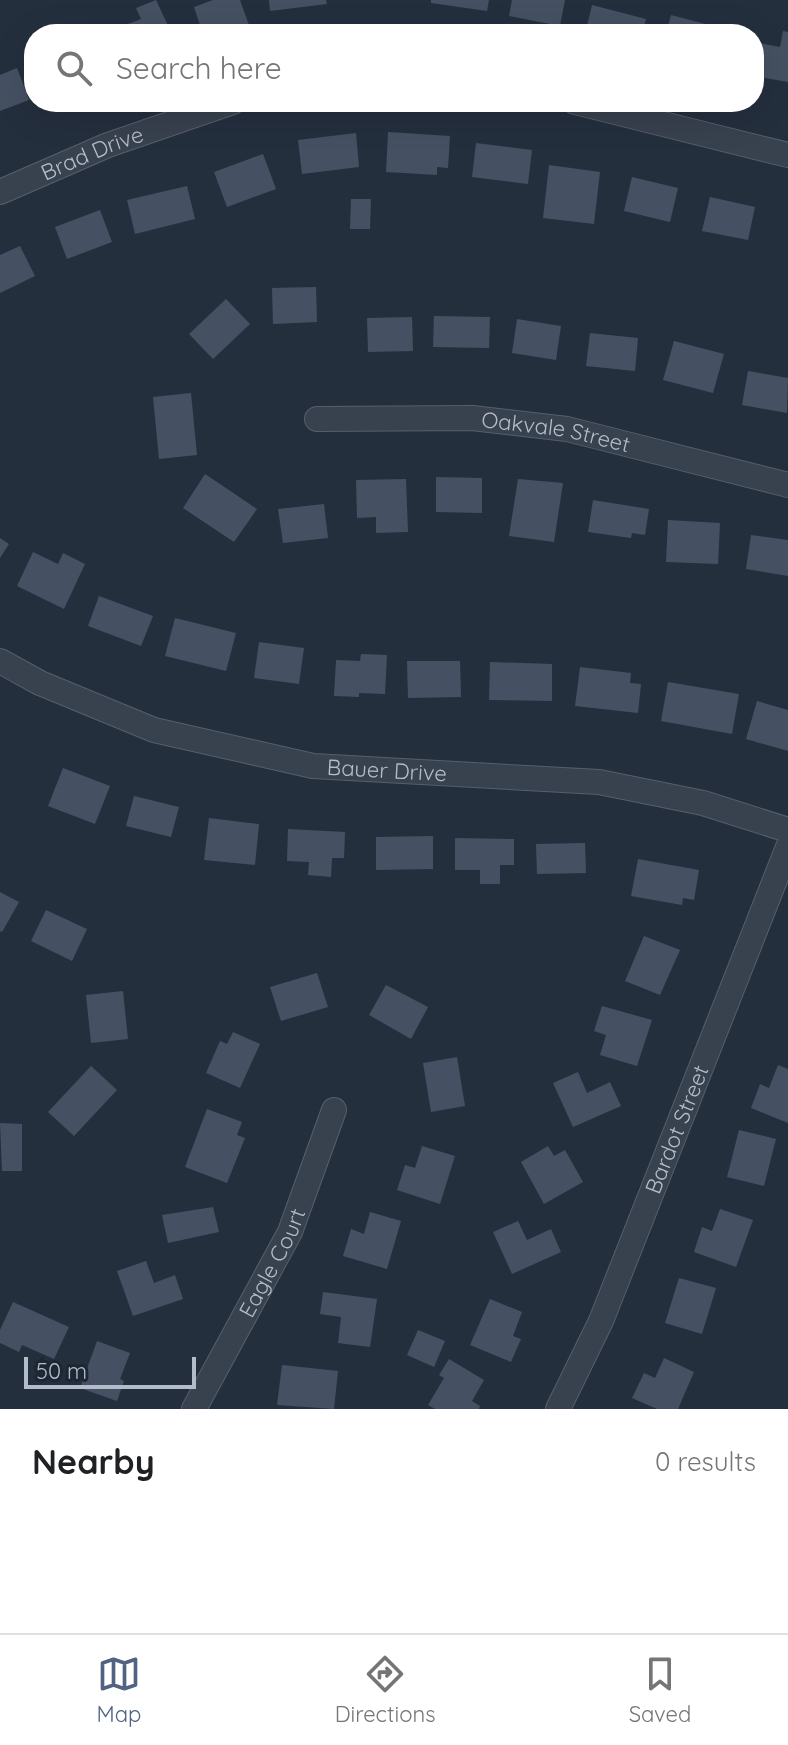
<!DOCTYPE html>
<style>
body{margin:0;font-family:Quicksand,sans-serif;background:#f6f6f6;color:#202124}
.scale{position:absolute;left:24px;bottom:20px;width:172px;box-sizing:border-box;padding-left:8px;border:4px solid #b4bcc9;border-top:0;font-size:22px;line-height:28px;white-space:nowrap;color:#b4bcc9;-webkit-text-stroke:6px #1d2633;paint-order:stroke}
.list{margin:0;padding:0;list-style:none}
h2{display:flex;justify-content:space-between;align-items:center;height:104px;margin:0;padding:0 32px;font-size:34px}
h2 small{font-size:26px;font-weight:400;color:#757577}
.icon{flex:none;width:44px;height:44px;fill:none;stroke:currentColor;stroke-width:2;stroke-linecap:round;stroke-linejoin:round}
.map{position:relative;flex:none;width:788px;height:1409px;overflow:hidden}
.search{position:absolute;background:#fff;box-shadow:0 8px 32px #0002;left:24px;right:24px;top:24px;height:88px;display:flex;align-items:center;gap:20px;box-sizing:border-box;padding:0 28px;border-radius:32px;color:#757577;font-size:30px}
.sheet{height:224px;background:#fff}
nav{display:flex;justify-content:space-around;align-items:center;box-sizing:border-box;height:112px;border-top:2px solid #e0e0e0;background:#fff;font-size:22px;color:#757577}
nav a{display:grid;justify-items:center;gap:4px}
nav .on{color:#506383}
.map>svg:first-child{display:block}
</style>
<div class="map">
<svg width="788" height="1409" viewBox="0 0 788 1409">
<rect width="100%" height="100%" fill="#242f3e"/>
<g fill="#455162">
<path d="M156,0L172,34H117L115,29L141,19L136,8Z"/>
<path d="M213,0H240L249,25L223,34H203L194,7Z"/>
<path d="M269,0H326L327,4L270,11Z"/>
<path d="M431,0H489L487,11L431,3Z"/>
<path d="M512,0H565L560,26L509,16Z"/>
<path d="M592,5L646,19L642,34H585Z"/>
<path d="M671,15L721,28L719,34H666Z"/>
<path d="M783,31L788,32V82L754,76V42L780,47Z"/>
<path d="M17,68L29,100L0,111V75Z"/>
<path d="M388,132L450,136L448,168L437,167V175L386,172Z"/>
<path d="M356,133L359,167L302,174L298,140Z"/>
<path d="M476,143L532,150L528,184L472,177Z"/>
<path d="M263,154L276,189L227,207L214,172Z"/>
<path d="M549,165L600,172L594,224L543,218Z"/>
<path d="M632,177L678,188L670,222L624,211Z"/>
<path d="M187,186L195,219L135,234L127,200Z"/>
<path d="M710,197L755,207L748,240L702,231Z"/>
<path d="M351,199H371L370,229H350Z"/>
<path d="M100,210L112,242L67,259L55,227Z"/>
<path d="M20,246L35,276L0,293V255Z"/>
<path d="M316,287L317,322L273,324L272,288Z"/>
<path d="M226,299L250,324L213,359L189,334Z"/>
<path d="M434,316L490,317L489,348L433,347Z"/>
<path d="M412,317L413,351L368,352L367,318Z"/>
<path d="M517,319L561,326L556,360L512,353Z"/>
<path d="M590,333L638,338L635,371L586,366Z"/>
<path d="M674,341L724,354L713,393L663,380Z"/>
<path d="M748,371L788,378L787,413L742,405Z"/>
<path d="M191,393L197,455L159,459L153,397Z"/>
<path d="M205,474L257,509L234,542L183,508Z"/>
<path d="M436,477L482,478V513L436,512Z"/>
<path d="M406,479L408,532L376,533V517L357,518L356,480Z"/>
<path d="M518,479L563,483L554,542L509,536Z"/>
<path d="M593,500L649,509L645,535L632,533L631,538L588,532Z"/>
<path d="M324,504L328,538L283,543L278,509Z"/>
<path d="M668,520L720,523L718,564L666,562Z"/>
<path d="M751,535L788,540V576L746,569Z"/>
<path d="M0,538L9,544L0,558Z"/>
<path d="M33,552L58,564L63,553L85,564L64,609L17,586Z"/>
<path d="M99,596L153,616L141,646L88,626Z"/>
<path d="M175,618L236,633L226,671L165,656Z"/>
<path d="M259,642L304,648L299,684L254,678Z"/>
<path d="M361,654L387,655L385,694L359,693V697L334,696L336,660L360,661Z"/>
<path d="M407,661H460L461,697L408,698Z"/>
<path d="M490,662L552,664V701L489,700Z"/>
<path d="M580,667L631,673L630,683L641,684L638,713L575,706Z"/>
<path d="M668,682L739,694L732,734L661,721Z"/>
<path d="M757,701L788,710V751L746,739Z"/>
<path d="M63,768L110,786L95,824L48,806Z"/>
<path d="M134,796L179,807L171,837L126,826Z"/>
<path d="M209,818L259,824L255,865L204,860Z"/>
<path d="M288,829L345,832L344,858H332L331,877L308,875L309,862L287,861Z"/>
<path d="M433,836V869L376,870V837Z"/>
<path d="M455,838L514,839V865H500V884H480V870H455Z"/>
<path d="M585,843L586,873L537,874L536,844Z"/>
<path d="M638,859L699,870L694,900L683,898L682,905L631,896Z"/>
<path d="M0,892L19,902L2,932L0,931Z"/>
<path d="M46,910L87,929L72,961L31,941Z"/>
<path d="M644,936L680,950L660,995L625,981Z"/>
<path d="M317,973L328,1007L281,1021L270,987Z"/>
<path d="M386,985L428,1007L411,1039L369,1015Z"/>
<path d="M123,991L128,1039L91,1043L86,995Z"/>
<path d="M602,1006L652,1020L637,1066L600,1055L606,1035L594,1031Z"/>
<path d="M233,1032L260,1044L240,1088L206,1073L220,1041L227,1044Z"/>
<path d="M457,1057L465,1106L431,1112L423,1063Z"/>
<path d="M778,1065L788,1069V1123L751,1108L760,1084L769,1088Z"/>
<path d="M91,1066L117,1090L74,1136L48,1112Z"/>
<path d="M578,1072L587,1093L610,1082L621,1106L573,1127L553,1083Z"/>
<path d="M207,1109L242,1122L237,1135L245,1138L227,1183L185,1167Z"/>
<path d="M0,1123L22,1124V1171H2Z"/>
<path d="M739,1130L776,1139L764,1186L727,1177Z"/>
<path d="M422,1146L455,1156L440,1204L397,1190L405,1165L415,1168Z"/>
<path d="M548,1146L554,1156L565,1150L583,1182L544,1204L521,1162Z"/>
<path d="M213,1207L219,1232L168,1243L162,1215Z"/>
<path d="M720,1209L753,1220L736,1267L694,1252L702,1227L712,1231Z"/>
<path d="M370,1212L401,1221L387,1269L343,1256L351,1229L364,1234Z"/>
<path d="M518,1221L527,1240L551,1229L561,1252L512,1274L493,1232Z"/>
<path d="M146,1261L154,1283L175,1275L183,1299L133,1316L117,1271Z"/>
<path d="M679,1278L716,1288L702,1334L665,1323Z"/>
<path d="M323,1292L377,1299L370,1347L338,1343L341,1317L320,1314Z"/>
<path d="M490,1299L522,1312L513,1336L521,1339L511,1362L470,1345Z"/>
<path d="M13,1302L69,1327L54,1359L22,1345L19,1352L0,1343V1330Z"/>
<path d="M418,1330L445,1341L434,1367L407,1355Z"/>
<path d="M97,1341L130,1353L120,1379L124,1381L117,1401L80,1388Z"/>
<path d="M664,1358L694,1372L678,1409H657L632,1398L644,1373L655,1378Z"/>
<path d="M449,1359L484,1380L472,1401L480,1406L479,1409H435L428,1405L444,1378L439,1375Z"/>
<path d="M282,1365L338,1371L334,1409L277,1405Z"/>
</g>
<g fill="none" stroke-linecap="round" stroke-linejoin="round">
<g stroke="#565f6c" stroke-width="26">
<g id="minor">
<path d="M575,102L788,155"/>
<path id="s1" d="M0,192L108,145L233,102"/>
<path id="s2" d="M317,419L472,418L567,429L788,485"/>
<path id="s3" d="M0,661L40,683L154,730L313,766L599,782L703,803L788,830"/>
<path id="s4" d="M194,1409L290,1232L334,1110"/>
<path id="s5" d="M558,1409L601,1321L788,847"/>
</g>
</g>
<use href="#minor" stroke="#38414e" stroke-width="24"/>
</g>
<g text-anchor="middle" stroke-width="7" stroke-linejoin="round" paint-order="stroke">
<g font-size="22" fill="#b4bcc9" stroke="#1d2633">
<text dy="8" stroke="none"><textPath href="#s1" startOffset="100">Brad Drive</textPath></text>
<text dy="8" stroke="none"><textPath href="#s2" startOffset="240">Oakvale Street</textPath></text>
<text dy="8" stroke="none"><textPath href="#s3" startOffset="406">Bauer Drive</textPath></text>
<text dy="8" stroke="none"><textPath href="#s5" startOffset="304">Bardot Street</textPath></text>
<text dy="8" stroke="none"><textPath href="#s4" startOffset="166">Eagle Court</textPath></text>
</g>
</g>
</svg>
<div class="scale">50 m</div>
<div class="search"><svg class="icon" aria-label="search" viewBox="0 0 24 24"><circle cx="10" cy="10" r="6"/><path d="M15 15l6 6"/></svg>Search here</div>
</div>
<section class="sheet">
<h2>Nearby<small>0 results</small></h2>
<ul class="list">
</ul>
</section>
<nav>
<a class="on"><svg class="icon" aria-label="map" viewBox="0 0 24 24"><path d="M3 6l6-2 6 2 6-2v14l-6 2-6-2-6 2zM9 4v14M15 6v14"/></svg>Map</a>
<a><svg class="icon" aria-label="directions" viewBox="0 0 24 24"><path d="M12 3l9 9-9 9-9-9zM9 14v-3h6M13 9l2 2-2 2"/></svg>Directions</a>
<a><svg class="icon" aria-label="saved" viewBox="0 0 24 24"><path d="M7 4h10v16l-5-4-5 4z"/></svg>Saved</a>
</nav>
